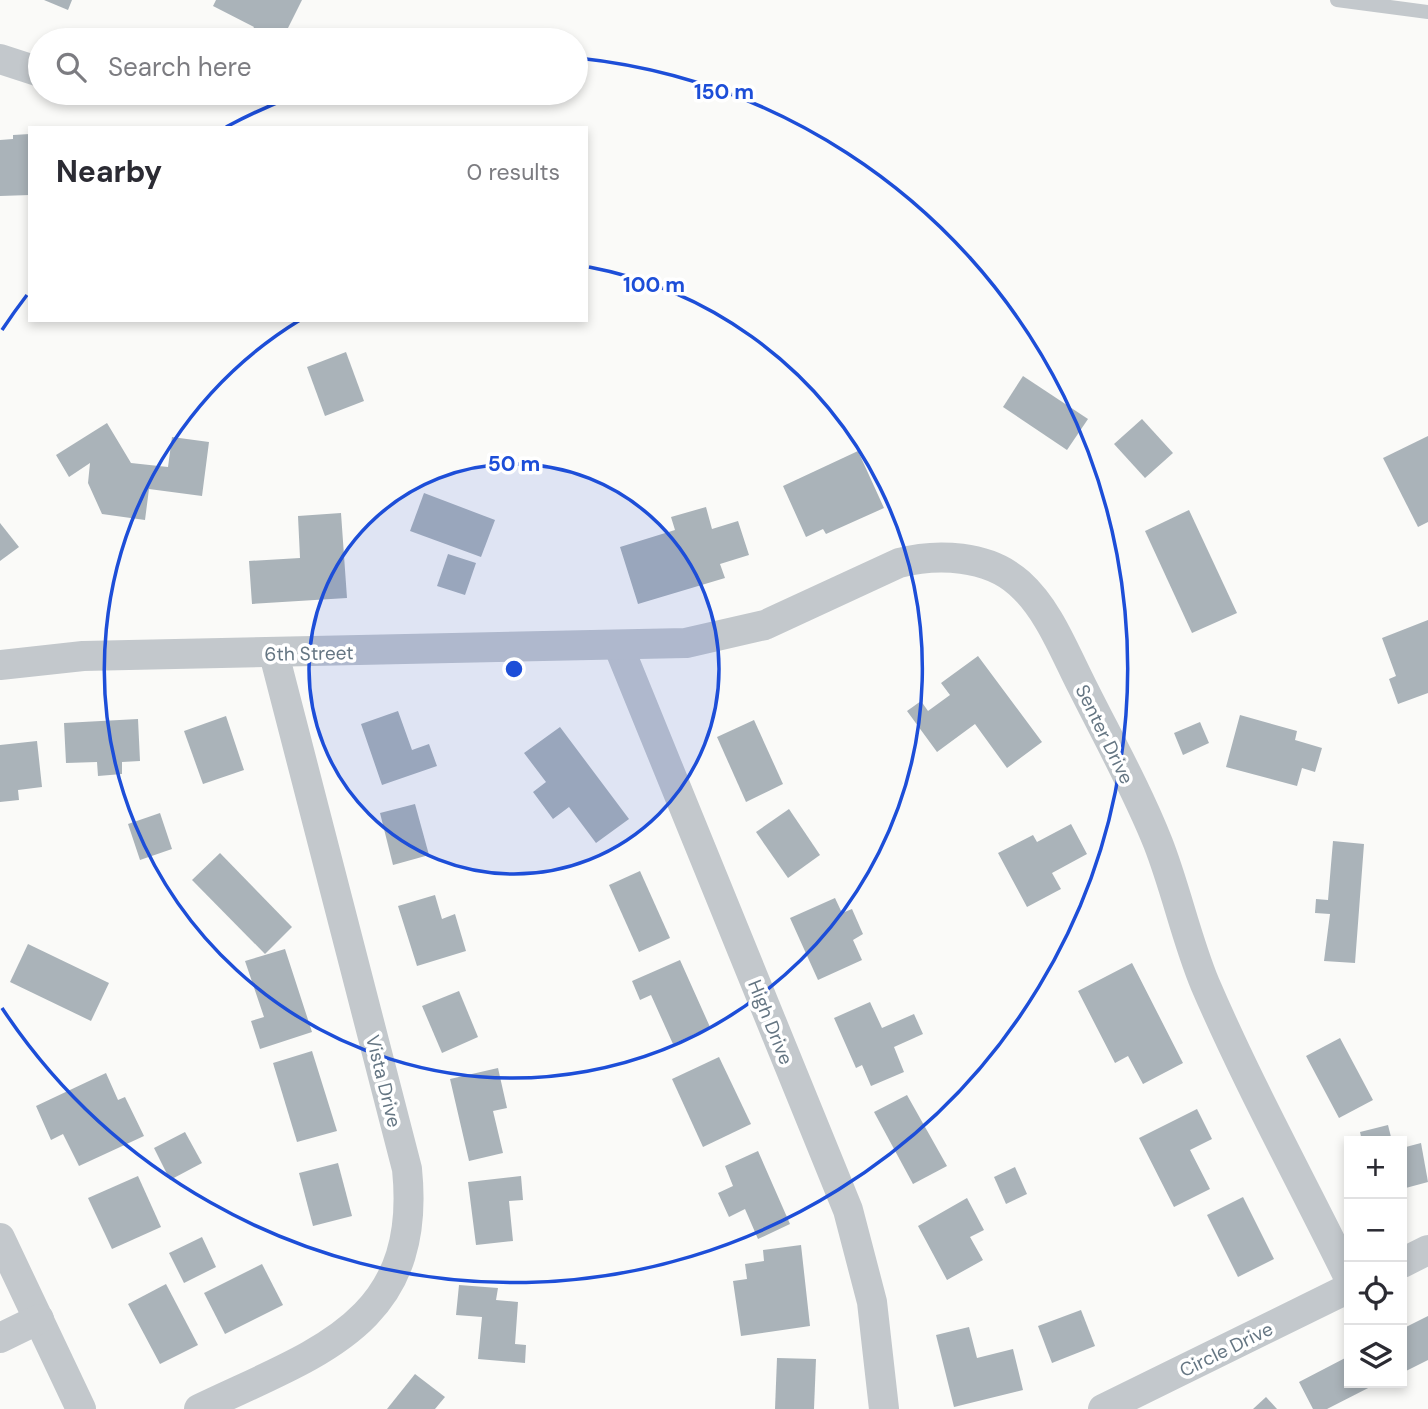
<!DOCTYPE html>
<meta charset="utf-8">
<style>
body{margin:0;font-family:"DM Sans",sans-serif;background:#f7f7f7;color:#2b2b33}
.controls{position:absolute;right:21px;bottom:21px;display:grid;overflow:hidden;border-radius:0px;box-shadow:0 4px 10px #0003}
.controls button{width:63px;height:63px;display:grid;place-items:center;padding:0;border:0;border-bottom:2px solid #e1e1e2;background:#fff;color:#2b2b33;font:35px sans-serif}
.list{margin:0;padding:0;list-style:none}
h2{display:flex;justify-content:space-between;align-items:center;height:91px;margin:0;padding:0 28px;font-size:30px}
h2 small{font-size:23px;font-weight:400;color:#7c7c81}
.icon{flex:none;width:38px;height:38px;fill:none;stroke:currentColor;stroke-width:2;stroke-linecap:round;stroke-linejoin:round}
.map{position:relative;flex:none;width:1428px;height:1409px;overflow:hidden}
.search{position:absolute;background:#fff;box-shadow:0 4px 10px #0003;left:28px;top:28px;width:560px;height:77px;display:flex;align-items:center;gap:18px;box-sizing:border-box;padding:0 24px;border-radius:38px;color:#7c7c81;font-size:26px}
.panel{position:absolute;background:#fff;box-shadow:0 4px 10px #0003;left:28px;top:126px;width:560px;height:196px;border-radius:0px}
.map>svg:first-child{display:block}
</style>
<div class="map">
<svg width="1428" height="1409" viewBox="0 0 1428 1409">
<rect width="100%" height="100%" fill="#fafaf8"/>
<g fill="#aab3b9">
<path d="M44,0H72L68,10Z"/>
<path d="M216,0H302L282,40H247L254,27L213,6Z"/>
<path d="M30,134V195L0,196V140L13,139V135Z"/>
<path d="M346,352L364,401L325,416L307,367Z"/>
<path d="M1023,376L1088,419L1067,450L1003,407Z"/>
<path d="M1142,419L1173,453L1145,478L1114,444Z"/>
<path d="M107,423L131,463L168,467L172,437L209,442L202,496L149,489L145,520L102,514L88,483L90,463L69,477L56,455Z"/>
<path d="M1428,436V522L1418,527L1383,458Z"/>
<path d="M858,451L884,508L826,534L823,529L806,537L783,486Z"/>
<path d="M424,493L495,520L481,557L410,531Z"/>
<path d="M706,507L712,529L738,521L749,555L720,564L725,578L638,604L620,547L675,530L671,517Z"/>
<path d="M1189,510L1237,613L1192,633L1145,531Z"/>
<path d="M341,513L347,598L252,604L249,561L300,558L298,516Z"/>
<path d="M0,523L19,547L0,561Z"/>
<path d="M448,554L476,563L465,595L437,586Z"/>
<path d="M1428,620V693L1398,704L1389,679L1396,676L1382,638Z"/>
<path d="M978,656L1042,742L1007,768L975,724L937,752L907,711L921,701L928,711L950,695L941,683Z"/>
<path d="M398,711L412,750L429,744L437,766L382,785L361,724Z"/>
<path d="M1240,715L1297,731L1295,740L1322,748L1315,772L1302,768L1297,786L1226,767Z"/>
<path d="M226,716L244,770L203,784L184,731Z"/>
<path d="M138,719L140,761L122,762V774L98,776L97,762L66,763L64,723Z"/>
<path d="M754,720L783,784L746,802L717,737Z"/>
<path d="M1200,722L1209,743L1183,755L1174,733Z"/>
<path d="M560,727L629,819L596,843L569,807L553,819L533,792L546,782L524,753Z"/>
<path d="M37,741L42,787L18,790L19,800L0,802V745Z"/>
<path d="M415,804L429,855L393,865L380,813Z"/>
<path d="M789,809L820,855L788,878L756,832Z"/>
<path d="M160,813L172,849L140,860L128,824Z"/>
<path d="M1071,824L1087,854L1052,873L1061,889L1027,907L998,853L1033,835L1037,842Z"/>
<path d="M1333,841L1364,844L1355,963L1324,961L1330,914L1315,913L1316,899L1328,900Z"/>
<path d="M220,853L292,927L265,954L192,880Z"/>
<path d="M640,871L670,938L639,952L609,885Z"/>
<path d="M435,895L442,919L455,914L466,951L417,966L398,906Z"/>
<path d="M835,898L842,913L852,909L863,934L853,940L862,960L818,980L790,918Z"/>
<path d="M28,944L109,983L91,1021L10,982Z"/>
<path d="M285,949L312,1032L260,1049L251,1021L264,1017L245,961Z"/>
<path d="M680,960L710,1027L673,1044L651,995L640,1000L632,981Z"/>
<path d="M1132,963L1183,1063L1143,1084L1128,1056L1115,1063L1078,991Z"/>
<path d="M459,991L478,1037L442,1053L422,1006Z"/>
<path d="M870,1002L882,1028L914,1014L923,1034L894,1047L904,1072L871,1086L862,1065L856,1068L834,1018Z"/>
<path d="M1340,1038L1373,1100L1339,1118L1306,1056Z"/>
<path d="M312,1051L337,1131L297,1142L273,1063Z"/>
<path d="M719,1057L751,1124L703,1147L672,1079Z"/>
<path d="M498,1068L507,1108L493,1111L503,1153L469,1161L450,1079Z"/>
<path d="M106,1073L118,1100L125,1097L144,1136L79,1166L63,1134L51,1140L36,1106Z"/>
<path d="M907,1095L947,1166L913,1184L874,1112Z"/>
<path d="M1197,1109L1212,1139L1190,1150L1210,1189L1174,1207L1139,1138Z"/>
<path d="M1388,1125L1392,1141H1362L1360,1132Z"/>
<path d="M185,1132L202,1163L170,1180L154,1148Z"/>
<path d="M1421,1143L1428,1182L1402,1189V1148Z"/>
<path d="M758,1151L790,1224L758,1239L745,1209L729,1217L718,1193L733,1186L725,1166Z"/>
<path d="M338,1163L352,1216L313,1226L299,1173Z"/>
<path d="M1015,1167L1027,1194L1006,1204L994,1177Z"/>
<path d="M138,1176L161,1227L112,1249L88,1198Z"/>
<path d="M521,1176L523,1200L509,1201L513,1241L476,1245L468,1182Z"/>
<path d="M1243,1197L1274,1259L1238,1277L1207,1215Z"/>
<path d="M967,1198L984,1230L970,1237L983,1260L947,1280L918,1226Z"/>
<path d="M202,1237L216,1267L184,1283L169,1253Z"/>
<path d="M801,1245L810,1326L741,1336L733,1281L747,1279L745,1264L764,1261L763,1250Z"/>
<path d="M262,1264L283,1305L225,1334L204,1293Z"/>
<path d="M166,1284L198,1345L160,1364L128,1304Z"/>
<path d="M459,1285L498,1288L496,1300L518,1302L515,1344L526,1345L525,1363L478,1359L482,1317L456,1315Z"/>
<path d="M1081,1310L1095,1346L1052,1363L1038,1326Z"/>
<path d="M1428,1316V1360L1402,1373V1329Z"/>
<path d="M969,1327L977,1358L1013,1349L1023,1390L954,1407L936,1335Z"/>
<path d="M1349,1356V1383H1378L1327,1409H1313L1299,1382Z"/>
<path d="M777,1358L816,1359L814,1409H775Z"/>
<path d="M415,1374L445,1397L435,1409H387Z"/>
<path d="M1266,1397L1277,1409H1253Z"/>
</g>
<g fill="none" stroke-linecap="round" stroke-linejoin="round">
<path stroke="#c3c8cc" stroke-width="14" d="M1337,0L1428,12"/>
<g stroke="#c3c8cc" stroke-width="30">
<path d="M0,59L40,72"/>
<path d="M618,645L848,1210L872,1302L884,1409"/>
<path d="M0,665L83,656L686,643L765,625L899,563C937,553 988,555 1019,583C1049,610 1064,651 1082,686C1108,738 1137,790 1158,843C1176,889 1186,938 1205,984C1248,1084 1301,1180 1349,1278"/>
<path d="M0,1238L81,1409"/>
<path d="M1402,1263L1428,1250"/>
<path d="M0,1338L39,1319"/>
<path d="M199,1409C315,1353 423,1325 407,1169L274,654"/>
<path d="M1103,1409L1349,1288"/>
</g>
</g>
<circle cx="514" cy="669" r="205" fill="#1d4ed8" fill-opacity=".12"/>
<g fill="none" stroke="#1d4ed8" stroke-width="3.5">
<circle cx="514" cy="669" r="205"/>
<path d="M589 267A409 409 0 1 1 300 320"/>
<path d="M2 330A614 614 0 0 1 27 295M226 127A614 614 0 0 1 299 94M578 58A614 614 0 1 1 2 1008"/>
</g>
<g text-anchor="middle" stroke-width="7" stroke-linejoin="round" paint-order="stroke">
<g font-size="19" fill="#657683" stroke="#fff">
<text transform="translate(309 653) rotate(-1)" y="7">6th Street</text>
<text transform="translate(1105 734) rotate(64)" y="7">Senter Drive</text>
<text transform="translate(771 1022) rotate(68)" y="7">High Drive</text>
<text transform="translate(384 1081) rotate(76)" y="7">Vista Drive</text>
<text transform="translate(1226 1349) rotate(-26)" y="7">Circle Drive</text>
</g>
</g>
<circle cx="514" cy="669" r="10" fill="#1d4ed8" stroke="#fff" stroke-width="3.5"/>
<g font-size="21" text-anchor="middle" font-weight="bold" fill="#1d4ed8" stroke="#fff" stroke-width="7" stroke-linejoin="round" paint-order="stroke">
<text x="724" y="99">150 m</text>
<text x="654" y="292">100 m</text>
<text x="514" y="471">50 m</text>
</g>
</svg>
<div class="controls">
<button>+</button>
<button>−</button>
<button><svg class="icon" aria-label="locate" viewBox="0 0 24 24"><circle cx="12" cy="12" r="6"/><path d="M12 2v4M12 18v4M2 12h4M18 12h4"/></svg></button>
<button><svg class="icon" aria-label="layers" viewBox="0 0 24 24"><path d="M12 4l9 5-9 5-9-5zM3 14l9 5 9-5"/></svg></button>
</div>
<div class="search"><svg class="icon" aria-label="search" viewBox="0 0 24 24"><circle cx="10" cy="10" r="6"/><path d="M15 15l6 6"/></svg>Search here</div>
<section class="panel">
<h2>Nearby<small>0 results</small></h2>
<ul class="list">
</ul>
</section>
</div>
